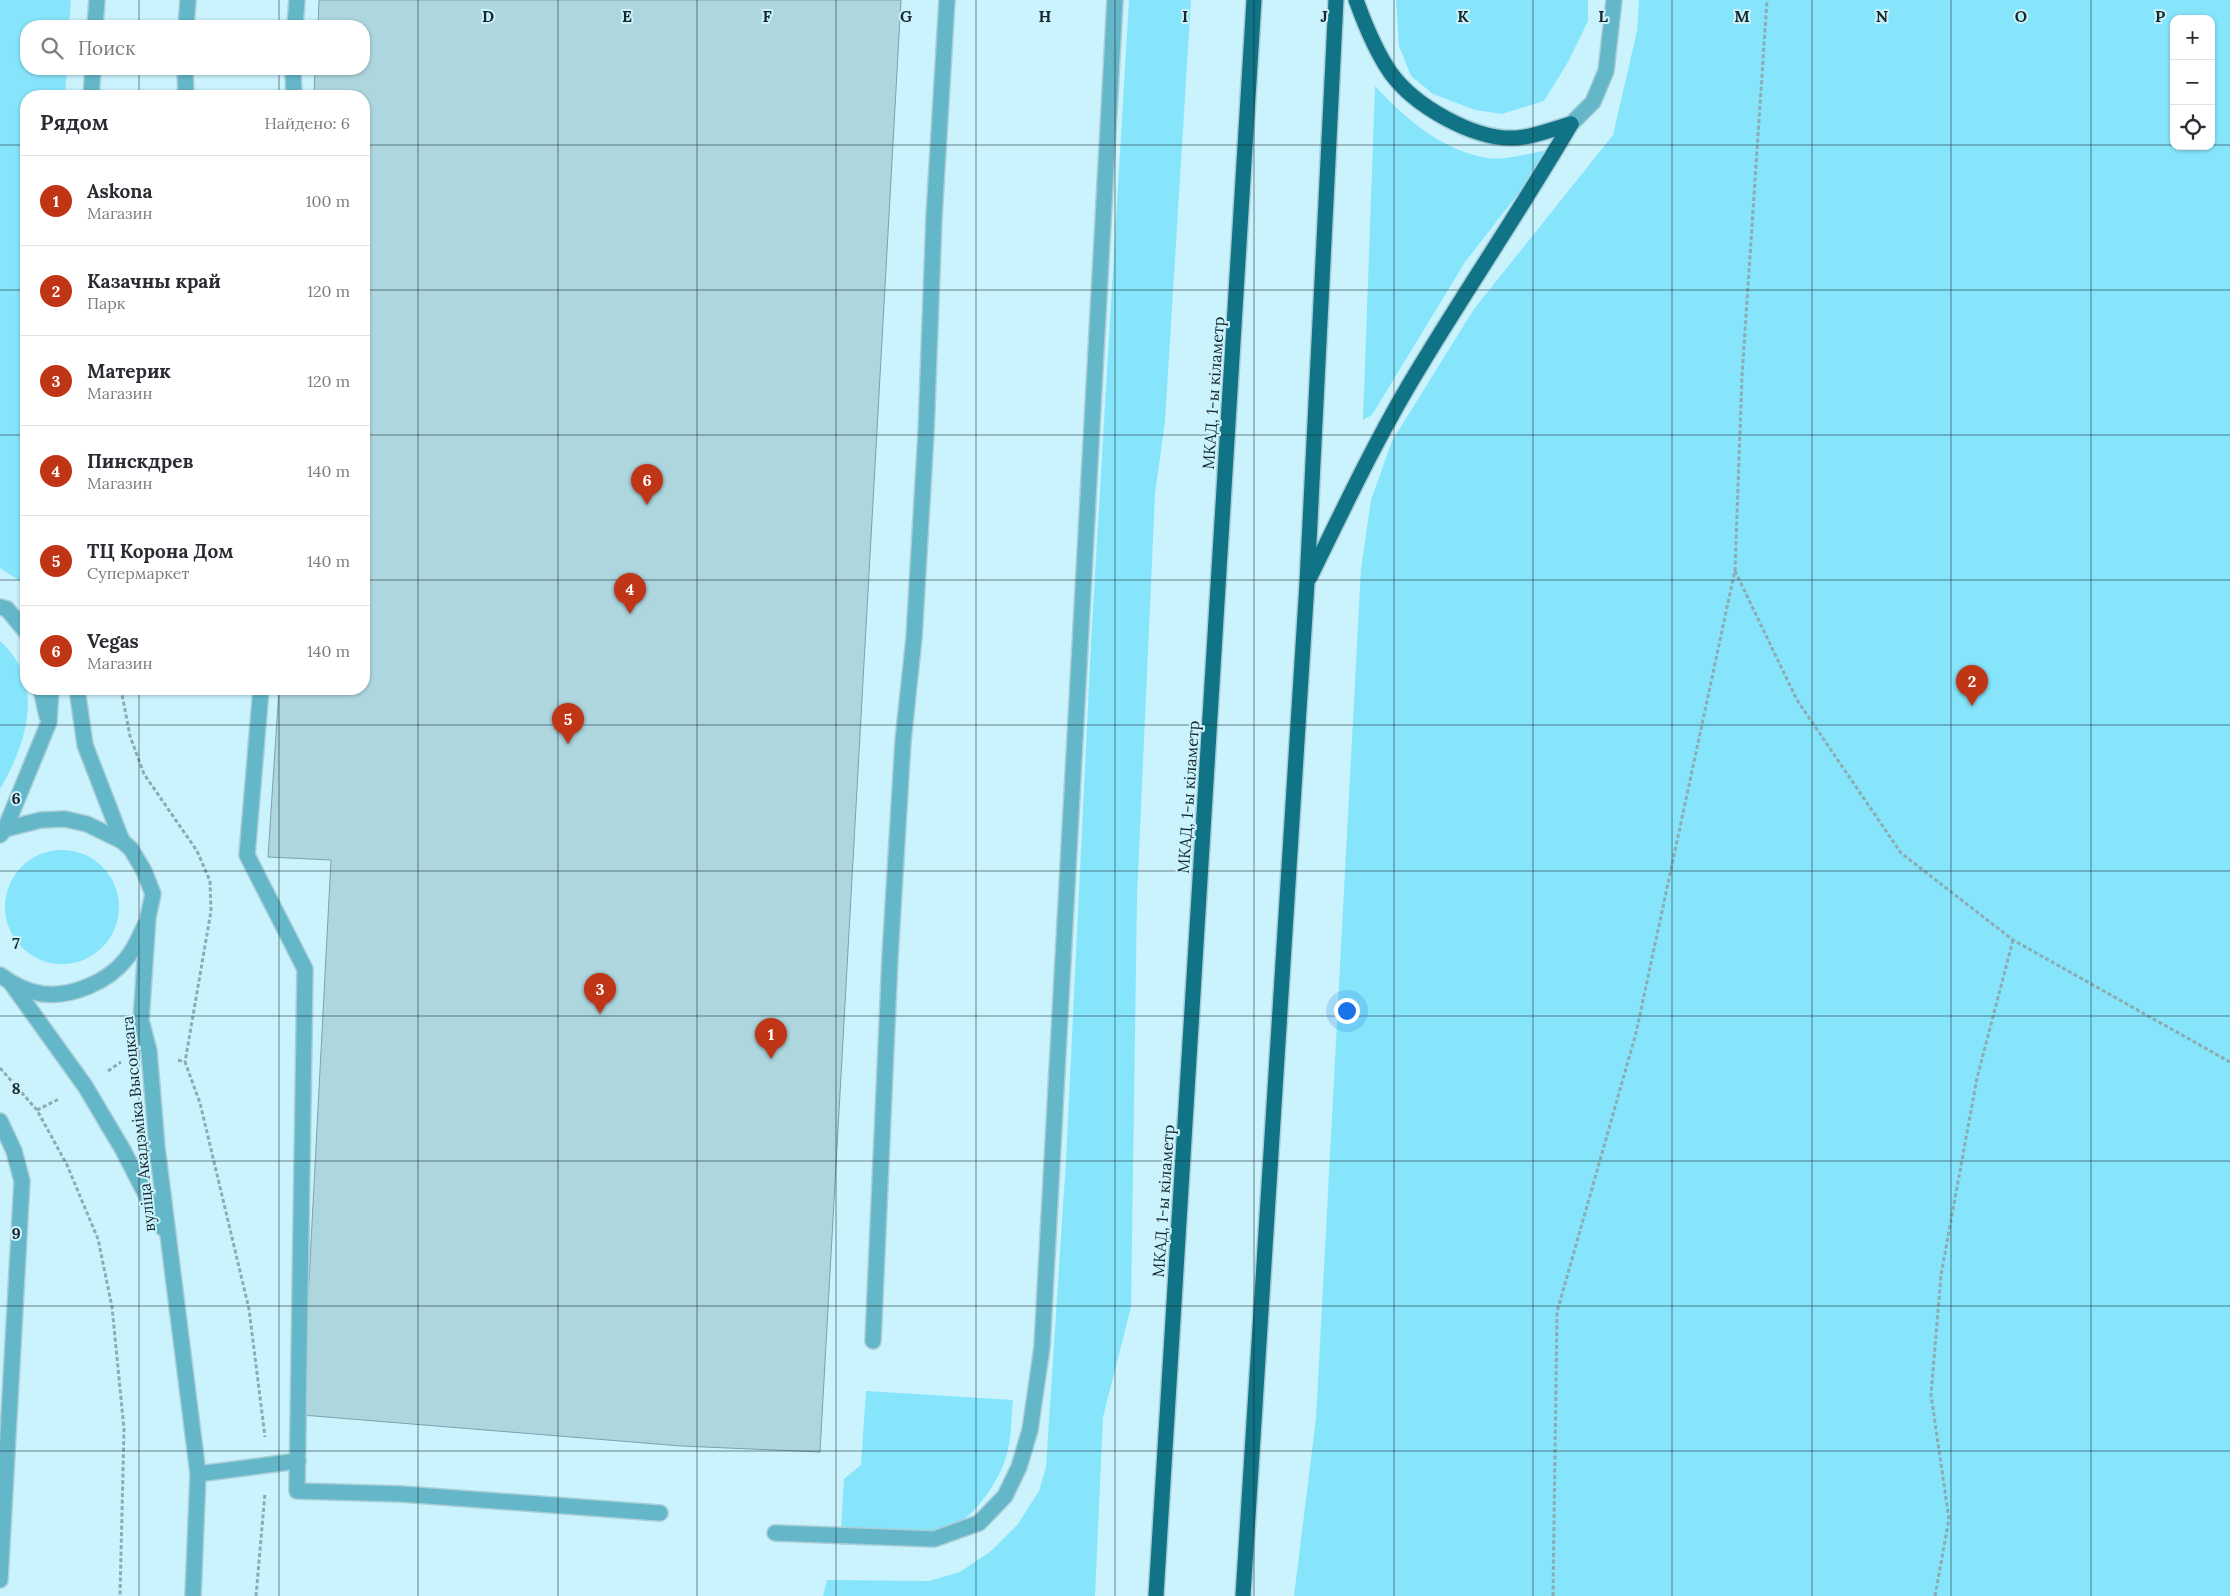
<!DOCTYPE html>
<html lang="ru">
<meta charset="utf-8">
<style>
body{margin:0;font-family:Lora,serif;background:#f7f7f7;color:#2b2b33}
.controls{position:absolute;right:15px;top:15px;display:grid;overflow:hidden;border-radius:10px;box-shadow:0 1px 4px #0004}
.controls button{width:45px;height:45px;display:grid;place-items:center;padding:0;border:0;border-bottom:1px solid #e1e1e2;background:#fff;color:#2b2b33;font:25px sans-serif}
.you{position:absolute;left:1346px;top:1010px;width:18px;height:18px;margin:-12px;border:4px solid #fff;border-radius:50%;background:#1a73e8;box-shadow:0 0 0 8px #1a73e833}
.badge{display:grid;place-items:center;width:32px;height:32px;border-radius:50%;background:#c03516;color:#fff;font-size:16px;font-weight:700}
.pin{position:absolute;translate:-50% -41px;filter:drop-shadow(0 1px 2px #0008)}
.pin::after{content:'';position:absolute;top:26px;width:18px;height:15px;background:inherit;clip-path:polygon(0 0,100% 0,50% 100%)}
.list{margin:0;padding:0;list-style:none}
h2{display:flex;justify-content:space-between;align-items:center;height:65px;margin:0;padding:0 20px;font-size:21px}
h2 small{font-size:16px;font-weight:400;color:#7c7c81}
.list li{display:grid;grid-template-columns:32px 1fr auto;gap:15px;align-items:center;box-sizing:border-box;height:90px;padding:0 20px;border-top:1px solid #e1e1e2}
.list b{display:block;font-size:19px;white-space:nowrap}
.list p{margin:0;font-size:16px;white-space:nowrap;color:#7c7c81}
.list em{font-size:16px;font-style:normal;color:#7c7c81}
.icon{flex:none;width:28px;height:28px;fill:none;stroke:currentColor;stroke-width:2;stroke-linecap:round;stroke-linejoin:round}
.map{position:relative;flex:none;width:2230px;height:1596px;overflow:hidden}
.search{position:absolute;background:#fff;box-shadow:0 1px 4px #0004;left:20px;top:20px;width:350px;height:55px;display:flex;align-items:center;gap:12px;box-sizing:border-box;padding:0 18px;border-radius:20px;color:#7c7c81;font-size:19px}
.panel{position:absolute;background:#fff;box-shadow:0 1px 4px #0004;left:20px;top:90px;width:350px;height:605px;border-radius:20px}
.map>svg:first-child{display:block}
</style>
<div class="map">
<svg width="2230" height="1596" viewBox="0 0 2230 1596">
<rect width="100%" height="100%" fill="#caf3fd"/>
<g fill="#86e5fb" fill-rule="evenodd">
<path d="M0,0H71L69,26H26V69H67L65,96H26V585L0,568Z"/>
<path d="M1129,0H1191L1165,421L1155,494L1137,897L1131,1307L1103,1417L1095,1596H823L827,1580L929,1581L960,1572L991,1551L1018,1524L1039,1491L1046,1467L1066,1161L1091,643Z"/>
<path d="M1396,0H1588V21L1568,62L1544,101L1502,114L1475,110L1433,94L1411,76L1399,46Z"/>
<path d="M1639,0H2230V1596H1294L1316,1419L1361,569L1371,500L1392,441L1474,309L1613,135L1637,31ZM2174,19H2211V146H2174Z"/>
<path d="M1375,86C1406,119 1442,151 1488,158C1505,161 1535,152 1553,149L1465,262L1372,415L1363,420Z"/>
<path d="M0,641C46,682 27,743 0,789Z"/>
<circle cx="62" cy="907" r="57"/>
<path d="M866,1391L1013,1400C1011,1418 1012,1439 1006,1457C994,1495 958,1536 917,1544C899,1548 861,1545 840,1545L844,1479L861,1465Z"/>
</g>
<path fill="#add6df" stroke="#7ba2ab" d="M319,0H901L820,1452L681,1446L302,1415L331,860L268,857L279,689H364V96H314L315,69H364V26H318Z"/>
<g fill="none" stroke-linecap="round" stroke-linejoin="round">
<g stroke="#aaced7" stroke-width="18">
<g id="service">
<path d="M186,26L188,0"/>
<path d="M295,26L297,0"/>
<path d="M185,69L186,96"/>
<path d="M293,69L294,96"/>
<path d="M0,607L7,609L26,632"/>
<path d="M41,689L47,716"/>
<path d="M261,689L247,855L305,969L297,1491L401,1494L660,1513"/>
<path d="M0,1121L14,1151L22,1181L0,1580"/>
<path d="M873,1341L890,957L903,741L914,638L926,433L934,217L947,0"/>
<path d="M198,1474L298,1461"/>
<path d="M775,1533L934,1539L979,1523L1005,1496L1019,1467L1030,1430L1042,1347L1115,0"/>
</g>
</g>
<g stroke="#aaced7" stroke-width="18">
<g id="minor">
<path d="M95,26L97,0"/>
<path d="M91,96L93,69"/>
<path d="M1571,124L1593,102L1606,71L1614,0"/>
<path d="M77,689L85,745L122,841"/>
<path d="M5,829L49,722L51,689"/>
<path d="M0,835L5,829L41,820L65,819L87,824L122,841L131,849L144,871L153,894L148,917L141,1020L149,1051L157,1147L198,1474L193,1596"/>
<path d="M0,975C12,984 28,992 43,994C72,997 108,982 126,959C134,950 140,936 145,925"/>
<path d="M11,983L85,1086L123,1150L163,1228"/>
</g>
</g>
<g stroke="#aaced7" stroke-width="18">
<g id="trunk">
<path d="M1356,0C1365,25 1375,50 1390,72C1414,106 1474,140 1515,138C1531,138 1555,128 1571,124"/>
<path d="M1310,577C1345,506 1379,433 1421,365C1470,284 1523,206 1571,124"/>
<path d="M1156,1596L1254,0"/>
<path d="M1243,1596L1307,583L1336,0"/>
</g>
</g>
<g stroke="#8bacb3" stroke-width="3" stroke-dasharray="4 2.5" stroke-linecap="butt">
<path d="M1735,571L1797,700L1901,853L2013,940L2230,1062"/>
<path d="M121,689L130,736L144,774L197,851L210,881L211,911L185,1062"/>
<path d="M178,1060L185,1062L200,1103L249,1309L265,1437"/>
<path d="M0,1068L37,1110L67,1165L98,1239L112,1307L124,1429L120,1596"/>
<path d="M108,1071L121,1062"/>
<path d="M37,1110L59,1099"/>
<path d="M256,1596L265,1493"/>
<path d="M1553,1596L1557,1312L1636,1033L1735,570L1742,376L1767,0"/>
<path d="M1935,1596L1949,1519L1931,1395L1941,1275L1977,1078L2013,940"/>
</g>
<use href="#service" stroke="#64b7c9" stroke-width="15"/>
<use href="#minor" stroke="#64b7c9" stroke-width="15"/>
<use href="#trunk" stroke="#107486" stroke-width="15"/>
</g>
<path fill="none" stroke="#17272a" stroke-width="1" stroke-opacity="0.55" d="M139,0V26M279,0V26M418,0V1596M558,0V1596M697,0V1596M836,0V1596M976,0V1596M1115,0V1596M1254,0V1596M1394,0V1596M1533,0V1596M1672,0V1596M1812,0V1596M1951,0V1596M2091,0V1596M139,69V96M279,69V96M0,145H26M364,145H2174M2211,145H2230M0,290H26M364,290H2230M0,435H26M364,435H2230M0,580H26M364,580H2230M139,689V1596M279,689V1596M0,725H2230M0,871H2230M0,1016H2230M0,1161H2230M0,1306H2230M0,1451H2230"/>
<g text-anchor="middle" stroke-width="4" stroke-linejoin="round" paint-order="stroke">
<g font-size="16" fill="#17272a" stroke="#caf3fd">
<text transform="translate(1213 393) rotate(-86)" y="6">МКАД, 1-ы кіламетр</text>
<text transform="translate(1188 797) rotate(-86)" y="6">МКАД, 1-ы кіламетр</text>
<text transform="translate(138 1124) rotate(-96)" y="6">вуліца Акадэміка Высоцкага</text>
<text transform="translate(1163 1201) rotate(-86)" y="6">МКАД, 1-ы кіламетр</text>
</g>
</g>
<g font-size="16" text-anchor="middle" font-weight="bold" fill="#17272a" stroke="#caf3fd" stroke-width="4" stroke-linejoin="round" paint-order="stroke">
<text x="488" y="22">D</text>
<text x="627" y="22">E</text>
<text x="767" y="22">F</text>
<text x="906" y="22">G</text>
<text x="1045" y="22">H</text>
<text x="1185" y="22">I</text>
<text x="1324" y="22">J</text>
<text x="1463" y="22">K</text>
<text x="1603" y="22">L</text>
<text x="1742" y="22">M</text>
<text x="1882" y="22">N</text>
<text x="2021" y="22">O</text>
<text x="2160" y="22">P</text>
<text x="16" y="804">6</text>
<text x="16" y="949">7</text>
<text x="16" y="1094">8</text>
<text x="16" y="1239">9</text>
</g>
</svg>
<div class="controls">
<button>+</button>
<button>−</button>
<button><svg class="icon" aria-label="locate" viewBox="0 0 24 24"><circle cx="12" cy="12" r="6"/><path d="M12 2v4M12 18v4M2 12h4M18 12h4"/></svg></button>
</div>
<div class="you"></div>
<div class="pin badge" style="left:771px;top:1059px">1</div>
<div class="pin badge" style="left:1972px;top:706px">2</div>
<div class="pin badge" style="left:600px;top:1014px">3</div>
<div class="pin badge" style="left:630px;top:614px">4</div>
<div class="pin badge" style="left:568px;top:744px">5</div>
<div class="pin badge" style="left:647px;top:505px">6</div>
<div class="search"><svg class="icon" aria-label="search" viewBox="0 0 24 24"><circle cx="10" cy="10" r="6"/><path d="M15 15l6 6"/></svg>Поиск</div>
<section class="panel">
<h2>Рядом<small>Найдено: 6</small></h2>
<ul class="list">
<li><span class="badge">1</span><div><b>Askona</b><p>Магазин</p></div><em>100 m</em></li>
<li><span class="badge">2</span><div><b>Казачны край</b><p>Парк</p></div><em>120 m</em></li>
<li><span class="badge">3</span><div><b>Материк</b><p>Магазин</p></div><em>120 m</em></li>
<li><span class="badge">4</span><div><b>Пинскдрев</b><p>Магазин</p></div><em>140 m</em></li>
<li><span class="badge">5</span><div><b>ТЦ Корона Дом</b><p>Супермаркет</p></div><em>140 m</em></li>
<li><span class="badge">6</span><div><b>Vegas</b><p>Магазин</p></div><em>140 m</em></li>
</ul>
</section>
</div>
